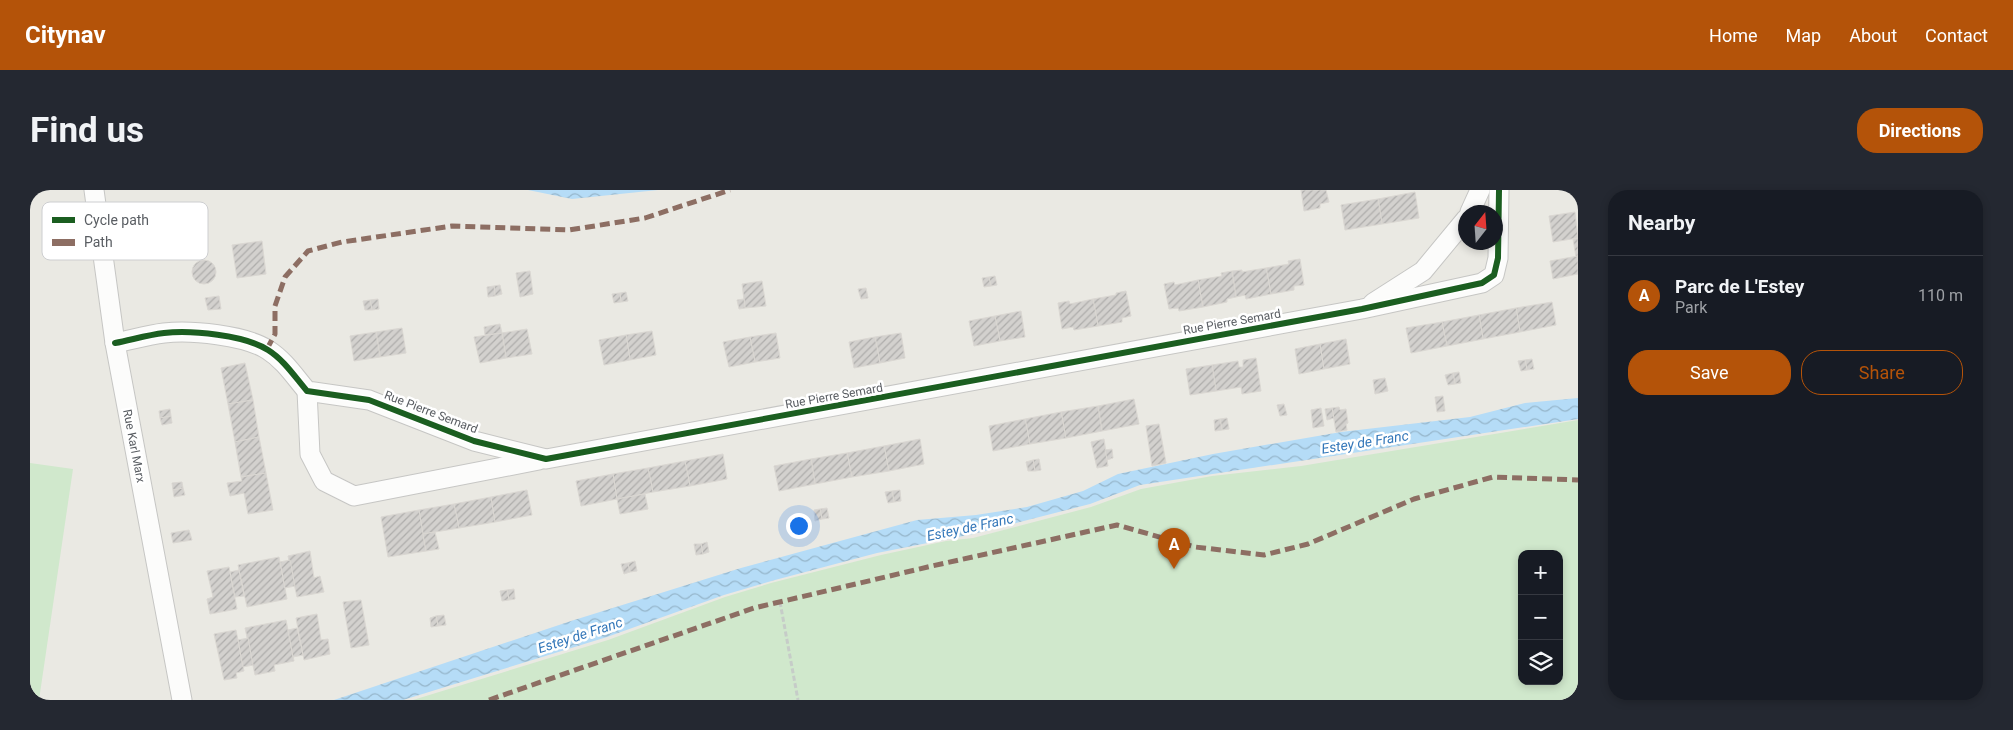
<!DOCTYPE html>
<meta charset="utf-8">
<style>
body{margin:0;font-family:Roboto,sans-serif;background:#242831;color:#f1f3f6}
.controls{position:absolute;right:15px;bottom:15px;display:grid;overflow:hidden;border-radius:10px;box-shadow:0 2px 8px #0003}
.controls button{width:45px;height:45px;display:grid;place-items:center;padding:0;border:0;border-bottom:1px solid #363941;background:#171b24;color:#f1f3f6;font:25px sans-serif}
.compass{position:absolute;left:1428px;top:15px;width:45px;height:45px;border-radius:50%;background:#171b24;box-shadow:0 2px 8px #0003;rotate:17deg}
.you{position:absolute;left:768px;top:335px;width:18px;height:18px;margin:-12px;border:4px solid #fff;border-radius:50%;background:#1a73e8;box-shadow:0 0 0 8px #1a73e833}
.badge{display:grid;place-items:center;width:32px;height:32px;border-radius:50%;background:#b45309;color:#fff;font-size:16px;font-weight:700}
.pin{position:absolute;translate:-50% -41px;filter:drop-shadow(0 1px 2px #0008)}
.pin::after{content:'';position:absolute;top:26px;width:18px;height:15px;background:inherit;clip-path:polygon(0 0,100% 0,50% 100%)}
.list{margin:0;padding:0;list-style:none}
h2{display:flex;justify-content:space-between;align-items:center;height:65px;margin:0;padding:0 20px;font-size:21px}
h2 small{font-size:16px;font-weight:400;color:#9ea1a6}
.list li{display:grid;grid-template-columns:32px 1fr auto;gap:15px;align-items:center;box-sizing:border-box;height:80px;padding:0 20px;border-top:1px solid #363941}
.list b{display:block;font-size:19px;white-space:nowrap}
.list p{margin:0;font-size:16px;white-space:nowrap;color:#9ea1a6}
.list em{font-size:16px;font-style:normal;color:#9ea1a6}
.actions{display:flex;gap:10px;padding:15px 20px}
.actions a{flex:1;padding:11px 0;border:1px solid #b45309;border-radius:20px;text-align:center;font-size:18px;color:#b45309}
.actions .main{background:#b45309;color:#fff}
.icon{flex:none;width:28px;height:28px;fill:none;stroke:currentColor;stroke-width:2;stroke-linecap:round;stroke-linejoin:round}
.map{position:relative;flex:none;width:1548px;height:510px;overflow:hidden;border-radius:20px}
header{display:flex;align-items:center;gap:30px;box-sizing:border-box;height:70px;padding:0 25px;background:#b45309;color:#fff}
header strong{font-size:24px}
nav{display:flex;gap:28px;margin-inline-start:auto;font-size:18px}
.intro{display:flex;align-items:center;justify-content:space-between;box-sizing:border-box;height:120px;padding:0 30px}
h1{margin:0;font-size:35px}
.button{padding:12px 22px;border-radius:20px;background:#b45309;color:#fff;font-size:18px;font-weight:700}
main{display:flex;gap:30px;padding:0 30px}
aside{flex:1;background:#171b24;border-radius:20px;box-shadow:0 2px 8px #0003}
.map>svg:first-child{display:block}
</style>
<header>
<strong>Citynav</strong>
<nav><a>Home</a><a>Map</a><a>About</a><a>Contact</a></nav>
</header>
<div class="intro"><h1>Find us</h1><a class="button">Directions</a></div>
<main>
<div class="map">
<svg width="1548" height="510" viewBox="0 0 1548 510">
<defs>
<pattern id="water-waves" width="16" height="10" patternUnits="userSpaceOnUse" patternTransform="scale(1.25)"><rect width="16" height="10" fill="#b5dcf7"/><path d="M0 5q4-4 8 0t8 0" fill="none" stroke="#96b6cb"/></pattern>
<pattern id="building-hatch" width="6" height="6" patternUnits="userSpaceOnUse" patternTransform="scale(1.25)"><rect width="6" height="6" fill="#d3d1ce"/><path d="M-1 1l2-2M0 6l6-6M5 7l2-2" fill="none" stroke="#aeadab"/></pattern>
</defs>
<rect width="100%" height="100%" fill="#eae9e3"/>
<g fill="#d0e8cc" fill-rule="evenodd">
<path d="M1548,230V510H383L578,450L695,407L741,393L851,365L916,351L943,348L1061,317L1111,299L1182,286L1271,276ZM1492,364H1529V491H1492Z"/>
<path d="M0,273L43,279L9,510H0Z"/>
</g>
<g fill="url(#water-waves)">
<path d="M498,0H628L542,9Z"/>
<path d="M1548,208V229L1110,295L1060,314L943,344L847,363L745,390L694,405L577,447L373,510H304L541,431L711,378L887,330L946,325L997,317L1053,301L1088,284L1183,264L1311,242L1440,227L1495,213Z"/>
</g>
<g fill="url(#building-hatch)" stroke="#dad7d2">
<path d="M1271,0H1296L1299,12L1290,14V18L1274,21Z"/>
<path d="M1385,2L1389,28L1352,34L1348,9Z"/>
<path d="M1348,9L1352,34L1315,40L1311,15Z"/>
<path d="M1545,22L1548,48L1523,52L1519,26Z"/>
<path d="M1548,48V66L1546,67L1543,49Z"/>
<path d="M232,51L236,84L207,88L202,55Z"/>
<path d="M1548,66V84L1523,89L1520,71Z"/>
<path d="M1270,69L1274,95L1264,96V100L1241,104L1236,78L1259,74L1258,71Z"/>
<circle cx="174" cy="82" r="12"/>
<path d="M1236,78L1241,104L1216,109L1215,105L1206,107L1202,81L1212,80V82Z"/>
<path d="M500,81L503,104L490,107L486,83Z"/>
<path d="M1202,81L1206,107L1197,109V112L1173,117L1168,90L1192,86L1191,83Z"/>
<path d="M965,86L967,95L961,96L959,87Z"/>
<path d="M959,87L961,96L954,97L952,88Z"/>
<path d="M1168,90L1173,117L1149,121L1148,118L1139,119L1134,94L1144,92L1145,95Z"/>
<path d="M732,91L736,116L715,118L712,94Z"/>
<path d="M470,95L472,104L465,106L464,96Z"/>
<path d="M464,96L465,106L458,107L457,97Z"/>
<path d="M836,98L838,108L831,109L828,99Z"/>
<path d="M1096,101L1101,126L1092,128V132L1068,136L1063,109L1086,105V103Z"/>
<path d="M596,102L598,111L591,112L590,103Z"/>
<path d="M590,103L591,112L584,113L582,104Z"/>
<path d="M189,106L191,119L178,120L175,108Z"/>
<path d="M348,109L349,119L342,120L340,110Z"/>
<path d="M714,109L715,118L709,119L707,110Z"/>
<path d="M1063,109L1068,136L1044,140L1043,137L1032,139L1028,113L1039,111L1040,114Z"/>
<path d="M340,110L342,120H335L333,111Z"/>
<path d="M1522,112L1526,135L1490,142L1486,118Z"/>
<path d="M1486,118L1490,142L1453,149L1449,125Z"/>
<path d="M991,121L995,147L970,151L965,126Z"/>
<path d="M1449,125L1453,149L1417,156L1412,132Z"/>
<path d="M965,126L970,151L944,156L939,131Z"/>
<path d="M1412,132L1417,156L1381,163L1376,138Z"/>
<path d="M470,134L472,143L455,145L454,137Z"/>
<path d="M372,138L376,163L350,167L346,142Z"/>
<path d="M497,139L502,164L476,168L472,143Z"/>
<path d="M622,141L626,165L600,170L596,145Z"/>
<path d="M346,142L350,167L324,171L320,146Z"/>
<path d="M472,143L476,168L450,173L444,147Z"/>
<path d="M746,143L750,168L725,172L720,147Z"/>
<path d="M871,143L875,168L850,173L845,147Z"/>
<path d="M596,145L600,170L574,175L569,150Z"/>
<path d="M720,147L725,172L699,177L693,152Z"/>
<path d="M845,147L850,173L824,178L819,152Z"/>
<path d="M1316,149L1320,174L1294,179L1290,154Z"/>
<path d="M1290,154L1294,179L1269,184L1265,159Z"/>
<path d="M1226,168L1231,201L1212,204L1211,197L1186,201L1182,175L1208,171L1209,177H1213V170Z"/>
<path d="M1502,169L1504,179L1497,180L1495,170Z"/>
<path d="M1495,170L1497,180L1491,181L1488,171Z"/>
<path d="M215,173L223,210L198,214L191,178Z"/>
<path d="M1182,175L1186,201L1160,205L1156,179Z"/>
<path d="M1429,182L1431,193L1425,194L1423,183Z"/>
<path d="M1423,183L1425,194L1418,195L1415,185Z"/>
<path d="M1355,188L1358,201L1345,204L1343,190Z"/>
<path d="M1413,206L1415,221L1407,222L1405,207Z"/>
<path d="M1104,209L1109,234L1072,241L1068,216Z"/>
<path d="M223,210L229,247L205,252L198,214Z"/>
<path d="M1254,214L1257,225L1250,226L1247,215Z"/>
<path d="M1068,216L1072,241L1036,248L1031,222Z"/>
<path d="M1309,217L1310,220L1316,219L1318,233L1316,234L1317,240L1306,242L1302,218Z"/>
<path d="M1291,218L1294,236L1283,238L1281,220Z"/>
<path d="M1302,218L1304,228L1297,230L1295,219Z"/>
<path d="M140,219L141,226L130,228L129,221Z"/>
<path d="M1031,222L1036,248L1000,254L995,229Z"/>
<path d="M141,226L142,233L132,235L130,228Z"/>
<path d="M1197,228L1199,239L1192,240L1190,229Z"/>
<path d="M995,229L1000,254L963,261L959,236Z"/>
<path d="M1190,229L1192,240L1185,241L1184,230Z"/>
<path d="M1129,234L1136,273L1122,276L1116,236Z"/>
<path d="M229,247L236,283L211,287L205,252Z"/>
<path d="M890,249L894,274L859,281L854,256Z"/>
<path d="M1074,249L1078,276L1067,278L1061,252Z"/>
<path d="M854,256L859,281L822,287L817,263Z"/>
<path d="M1082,259L1083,268L1077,270L1075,260Z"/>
<path d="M817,263L822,287L785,294L781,269Z"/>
<path d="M693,264L697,289L660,296L655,271Z"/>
<path d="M781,269L785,294L749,301L744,276Z"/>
<path d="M1009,269L1011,280L1005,281L1003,270Z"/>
<path d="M1003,270L1005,281H998L996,272Z"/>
<path d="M655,271L660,296L623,302L618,278Z"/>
<path d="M618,278L623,302L587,309L583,284Z"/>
<path d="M236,283L243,320L218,324L214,303L200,306L197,293L212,291L211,287Z"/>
<path d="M583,284L587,309L551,316L546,291Z"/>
<path d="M152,292L153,298L143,300L142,293Z"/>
<path d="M153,298L155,305L144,307L143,300Z"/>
<path d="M497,300L502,325L465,332L461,307Z"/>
<path d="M870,300L871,311L864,312L862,301Z"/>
<path d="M862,301L864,312L858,313L855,302Z"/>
<path d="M615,304L618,319L590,324L587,309Z"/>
<path d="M461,307L465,332L429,338L424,314Z"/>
<path d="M424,314L429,338L393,344L389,320Z"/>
<path d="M797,318L799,328L792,329L790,319Z"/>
<path d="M790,319L792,329L785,331L784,320Z"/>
<path d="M389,320L396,361L358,367L351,327Z"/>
<path d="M159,340L162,350L143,353L141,343Z"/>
<path d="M405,342L409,359L396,361L393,344Z"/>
<path d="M677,352L679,362L673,364L671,354Z"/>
<path d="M664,354H671L673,364L666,365Z"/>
<path d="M280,361L284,388L290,386L294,402L267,407L258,366Z"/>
<path d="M249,367L257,409L217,417L208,375Z"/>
<path d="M260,370L265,396L255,398L250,372Z"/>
<path d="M605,371L607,381L600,382L598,373Z"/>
<path d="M598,373L600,382L594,384L591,374Z"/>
<path d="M199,377L207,419L180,424L177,409L183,407L177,381Z"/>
<path d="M209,380L214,406L205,407L200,382Z"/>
<path d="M484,399L485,409L479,410L477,400Z"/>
<path d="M477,400L479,410L472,411L470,401Z"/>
<path d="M331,410L339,455L321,458L313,412Z"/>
<path d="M287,424L291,450L298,449L300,464L274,470L266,428Z"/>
<path d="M414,425L416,435L408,436L406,426Z"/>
<path d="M406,426L408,436L401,437L400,428Z"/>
<path d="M256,430L264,471L244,475L245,481L225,485L215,438Z"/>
<path d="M267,438L273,465L263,467L258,440Z"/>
<path d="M206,440L214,481L206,483L207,488L194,490L184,444Z"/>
<path d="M218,448L223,475L213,477L208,450Z"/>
</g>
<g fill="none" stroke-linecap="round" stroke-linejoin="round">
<g stroke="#c6c6c4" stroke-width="21">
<g id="street">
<path d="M64,0L85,153L152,510"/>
<path d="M1440,22L1450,0"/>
<path d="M1343,113L1393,81L1436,29"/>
<path d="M85,153C101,150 117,145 134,143C161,140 215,145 238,160C254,170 265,187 277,201L339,210L444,251L516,269L1332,119L1452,93L1464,85L1468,68L1469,0"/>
<path d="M277,201L280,264L294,291L324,306L509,270"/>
</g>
</g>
<path stroke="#c6ccc8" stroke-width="3" stroke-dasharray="5 2.5" stroke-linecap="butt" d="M750,412L768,510"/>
<use href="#street" stroke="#fcfcfb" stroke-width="19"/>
<g stroke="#8d6e63" stroke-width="5" stroke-dasharray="10 5" stroke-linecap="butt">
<path d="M237,159L245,144V116L255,87L278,61L312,52L422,36L539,40L615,28L700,0"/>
<path d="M459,510L724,418L902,376L1087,335L1165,357L1234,365L1278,354L1384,309L1463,287L1548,290"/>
</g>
<g stroke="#fff" stroke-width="9">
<path id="cycleway" d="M85,153C101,150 117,145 134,143C161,140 215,145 238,160C254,170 265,187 277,201L339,210L444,251L516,269L1332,119L1452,93L1464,85L1468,68L1469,0"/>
</g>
<use href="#cycleway" stroke="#1b5e20" stroke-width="6"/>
</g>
<g text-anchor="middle" stroke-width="5" stroke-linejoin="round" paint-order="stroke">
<g font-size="12" fill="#595d62" stroke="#fff">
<text transform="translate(1202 132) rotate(-10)" y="4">Rue Pierre Semard</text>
<text transform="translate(804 206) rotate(-10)" y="4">Rue Pierre Semard</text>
<text transform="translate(401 222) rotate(21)" y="4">Rue Pierre Semard</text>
<text transform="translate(104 256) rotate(79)" y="4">Rue Karl Marx</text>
</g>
<g font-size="14" font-style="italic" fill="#3377b9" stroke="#fff">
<text transform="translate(1335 252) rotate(-9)" y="5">Estey de Franc</text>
<text transform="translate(940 337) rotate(-12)" y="5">Estey de Franc</text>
<text transform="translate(550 445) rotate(-18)" y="5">Estey de Franc</text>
</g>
</g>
<rect x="12" y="12" width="166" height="58" rx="8" fill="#fff" stroke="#cdced0" stroke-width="1"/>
<rect x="22" y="27" width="23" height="6" fill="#1b5e20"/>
<rect x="22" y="49" width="23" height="7" fill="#8d6e63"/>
<g font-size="14" fill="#595d62">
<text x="54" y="35">Cycle path</text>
<text x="54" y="57">Path</text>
</g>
</svg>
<div class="controls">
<button>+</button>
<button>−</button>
<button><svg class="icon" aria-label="layers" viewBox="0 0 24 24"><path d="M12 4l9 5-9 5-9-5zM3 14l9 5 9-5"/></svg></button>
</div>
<svg class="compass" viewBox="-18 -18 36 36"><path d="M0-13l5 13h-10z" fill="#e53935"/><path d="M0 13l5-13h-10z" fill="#9ea1a6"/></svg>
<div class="you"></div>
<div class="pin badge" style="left:1144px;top:379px">A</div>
</div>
<aside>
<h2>Nearby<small></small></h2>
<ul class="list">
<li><span class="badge">A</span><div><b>Parc de L'Estey</b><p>Park</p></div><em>110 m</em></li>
</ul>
<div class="actions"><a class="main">Save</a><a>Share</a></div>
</aside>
</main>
